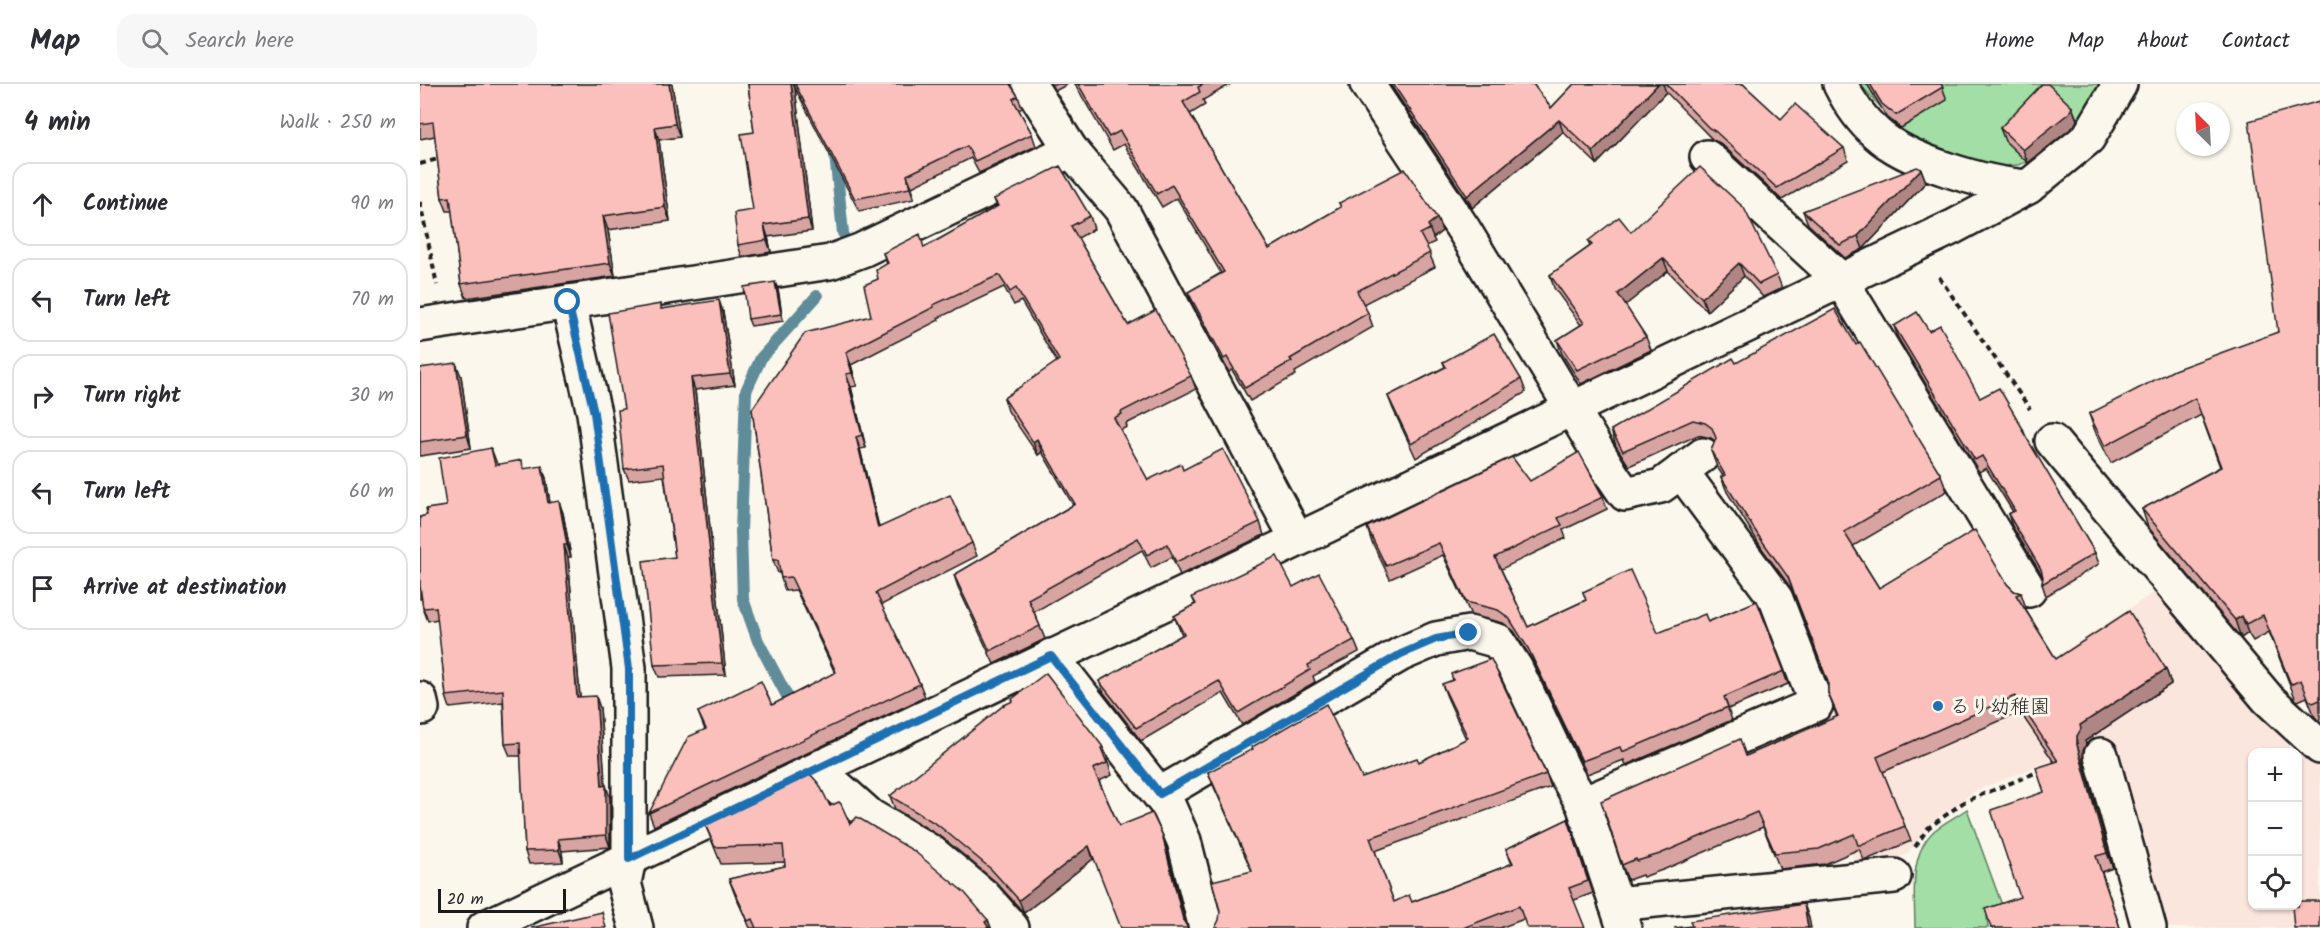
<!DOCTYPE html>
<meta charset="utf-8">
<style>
body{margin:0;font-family:Kalam,"Klee One",sans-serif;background:#f7f7f7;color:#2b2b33}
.controls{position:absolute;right:18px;bottom:18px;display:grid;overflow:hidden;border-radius:12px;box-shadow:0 2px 4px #0004}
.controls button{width:54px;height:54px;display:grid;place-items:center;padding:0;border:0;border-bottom:2px solid #e1e1e2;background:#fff;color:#2b2b33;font:30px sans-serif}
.compass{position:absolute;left:1756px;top:18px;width:54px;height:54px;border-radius:50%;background:#fff;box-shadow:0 2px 4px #0004;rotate:336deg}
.scale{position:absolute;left:18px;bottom:15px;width:128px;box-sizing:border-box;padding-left:6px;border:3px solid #1c1c1c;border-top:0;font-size:16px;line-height:21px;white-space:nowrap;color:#1c1c1c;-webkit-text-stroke:4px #fbf7ec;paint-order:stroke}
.stop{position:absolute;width:18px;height:18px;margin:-14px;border:4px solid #1f6fb2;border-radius:50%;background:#fff}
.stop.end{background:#1f6fb2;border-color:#fff;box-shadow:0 2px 6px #0008}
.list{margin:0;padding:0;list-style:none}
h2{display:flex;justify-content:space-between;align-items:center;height:78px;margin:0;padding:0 24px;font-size:26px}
h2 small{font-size:20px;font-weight:400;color:#7c7c81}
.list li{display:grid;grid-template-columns:39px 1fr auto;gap:18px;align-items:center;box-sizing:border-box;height:84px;margin:0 12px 12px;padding:0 12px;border:2px solid #e1e1e2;border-radius:18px}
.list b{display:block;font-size:22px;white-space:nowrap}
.list em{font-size:20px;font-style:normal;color:#7c7c81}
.icon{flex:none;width:33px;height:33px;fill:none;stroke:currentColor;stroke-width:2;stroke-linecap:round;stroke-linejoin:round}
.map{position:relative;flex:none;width:1900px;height:844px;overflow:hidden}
header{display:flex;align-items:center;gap:36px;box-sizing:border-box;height:84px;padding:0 30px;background:#fff;border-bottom:2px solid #e1e1e2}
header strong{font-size:28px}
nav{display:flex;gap:33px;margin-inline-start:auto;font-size:21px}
.search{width:420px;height:54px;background:#f7f7f7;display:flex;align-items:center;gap:15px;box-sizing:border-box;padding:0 21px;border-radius:18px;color:#7c7c81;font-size:22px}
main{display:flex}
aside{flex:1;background:#fff}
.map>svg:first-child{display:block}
</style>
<header>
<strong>Map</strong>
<div class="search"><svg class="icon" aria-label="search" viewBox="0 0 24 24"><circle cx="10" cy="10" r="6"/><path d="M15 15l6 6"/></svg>Search here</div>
<nav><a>Home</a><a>Map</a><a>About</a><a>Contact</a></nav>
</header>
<main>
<aside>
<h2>4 min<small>Walk · 250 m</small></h2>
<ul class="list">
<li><svg class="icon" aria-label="ahead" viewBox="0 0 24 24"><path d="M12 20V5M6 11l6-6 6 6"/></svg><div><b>Continue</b></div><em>90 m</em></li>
<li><svg class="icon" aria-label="left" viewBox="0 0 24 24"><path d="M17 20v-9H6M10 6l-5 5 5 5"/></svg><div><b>Turn left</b></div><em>70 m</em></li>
<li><svg class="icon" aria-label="right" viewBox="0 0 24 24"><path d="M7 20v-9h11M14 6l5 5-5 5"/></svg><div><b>Turn right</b></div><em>30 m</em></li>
<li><svg class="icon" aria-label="left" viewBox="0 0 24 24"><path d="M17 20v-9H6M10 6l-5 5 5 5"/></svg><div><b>Turn left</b></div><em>60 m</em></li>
<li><svg class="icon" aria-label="arrive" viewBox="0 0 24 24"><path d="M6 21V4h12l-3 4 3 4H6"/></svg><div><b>Arrive at destination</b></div></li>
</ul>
</aside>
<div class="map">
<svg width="1900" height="844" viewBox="0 0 1900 844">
<rect width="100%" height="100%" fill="#fbf7ec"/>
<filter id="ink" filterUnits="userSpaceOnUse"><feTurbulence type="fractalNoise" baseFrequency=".0167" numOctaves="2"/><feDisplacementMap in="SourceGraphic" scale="12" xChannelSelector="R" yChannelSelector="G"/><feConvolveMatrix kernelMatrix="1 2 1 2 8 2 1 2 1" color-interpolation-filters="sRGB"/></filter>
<g filter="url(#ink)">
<path fill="#fbe6de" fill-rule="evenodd" d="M1739,505L1900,674V844H1741L1687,664L1631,677L1557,706L1513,737L1485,772L1437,780L1377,642L1561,562L1582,608ZM1832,668H1878V822H1832Z"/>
<g fill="#a2dea5" stroke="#5f7d60" stroke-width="1.5">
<path d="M1440,0H1680L1661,36L1628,71L1598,81L1561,83L1517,72L1481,46Z"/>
<path d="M1547,725L1583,824L1567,833L1568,844H1495C1495,812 1488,770 1515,746C1525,738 1537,732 1547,725Z"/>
</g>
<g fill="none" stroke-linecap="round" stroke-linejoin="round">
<g stroke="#5f8c98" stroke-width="12">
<path d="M415,70L423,149"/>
<path d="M375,627L338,557L323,515L321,447L326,307L341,274L397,212"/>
</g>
<g stroke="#1c1c1c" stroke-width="38">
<g id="minor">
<path d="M609,0L651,66L701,125L877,455"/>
<path d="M947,0L1044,146L1192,391L1205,410L1241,402L1283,371"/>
<path d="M1420,0C1429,18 1441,36 1456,49C1487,78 1566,100 1608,103"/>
<path d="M1287,73L1421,196L1609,506"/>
<path d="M148,218L174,329L209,584V775L204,799L216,844"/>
<path d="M0,241L410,178L442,166L651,66"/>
<path d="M1632,357L1848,615L1900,663"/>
<path d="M631,572L749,723L764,757L786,844"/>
<path d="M0,615L2,624"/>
<path d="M1681,671L1729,844"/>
<path d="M402,682L413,699L450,732L511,768L564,812L592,844"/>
<path d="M740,710L981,570L1016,555L1049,549L1078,557L1096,585L1147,693L1163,720L1204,844"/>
<path d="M1163,720L1396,620L1356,515L1261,387"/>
<path d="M1196,820L1474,792"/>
<path d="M64,844L1533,143L1608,103L1668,54L1700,0"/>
</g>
</g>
<g stroke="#1c1c1c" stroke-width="4" stroke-dasharray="6 4.5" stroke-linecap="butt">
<path d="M0,80L21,74L20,72"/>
<path d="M0,118L17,201"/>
<path d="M1519,193L1610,325"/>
<path d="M1495,763L1508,744L1544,718L1620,687"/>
</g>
<use href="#minor" stroke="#fbf7ec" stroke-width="33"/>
</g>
<g fill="#d8a4a2" stroke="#1c1c1c" stroke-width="1.5">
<path d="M0,0H252L260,53L239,56L250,137L188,146L195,192L46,214L41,200L32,127H27L22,114L15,52L0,55Z"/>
<path d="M328,0H591L598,12L602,24L599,26L612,50L616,62L559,89L551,74L492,103L494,115L439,127L375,4L392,147L348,153L351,168L322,173L318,161L333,126L334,48Z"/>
<path d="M631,0H648L635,7Z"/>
<path d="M655,0H811L783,16L785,21L770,30L849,165L921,123L919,119L1022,147L1013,154L1015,158L1006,162L1015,183L943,220L948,229L953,243L875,288L876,291L830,317L812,286L809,288L773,221L768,208L801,189L757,114L742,123L704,60L693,66Z"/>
<path d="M970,0H1113L1131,24L1154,0H1323L1361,35L1424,64L1428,76L1362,116L1300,59L1293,56L1246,8L1177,80L1143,48L1052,124Z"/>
<path d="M1447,0H1521L1527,16L1481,44L1467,33Z"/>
<path d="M1900,17V636L1899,637L1895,633L1887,613L1878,617L1876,616L1849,548L1833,557L1828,549L1821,554L1728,443L1722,425L1800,383L1781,331L1691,379L1675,347L1669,330L1858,248Z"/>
<path d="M1652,23L1657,36L1654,42L1608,79L1585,57L1580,44Z"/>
<path d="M1501,85L1506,98L1443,165L1425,174L1388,140L1383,127Z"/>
<path d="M574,115L670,132L674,145L658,154L708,241L771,292L776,305L706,340L707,343L700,346L728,396L763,386L840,438L844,451L760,491L752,473L731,484L722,466L614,528L625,555L574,580L538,503L534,491L653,421L622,368L618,371L588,327L584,314L637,278L601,217L594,221L584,203L518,234L519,236L431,281L437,302L431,303L446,364L440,365L459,443L552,459L557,472L461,521L500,600L505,613L234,742L229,729L285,646L278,628L352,621L415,589L376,506L365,507L361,494L360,489H358L353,476L332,325L451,232L458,195L467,180L463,169L505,163L577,123Z"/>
<path d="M1211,148L1357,191L1362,204L1343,213L1324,192L1287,227L1248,187L1205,221L1226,253L1231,266L1161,300L1142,270L1137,256L1161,241L1134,204L1130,191L1170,162L1168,157Z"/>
<path d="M358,205L363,237L331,242L328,235Z"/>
<path d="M242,225L303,228L315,301L275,306L306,591L239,593L234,581L255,473L244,392L209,396L204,385V325Z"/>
<path d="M1474,242L1509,247L1560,314L1603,345L1606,354L1675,469L1679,480L1626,512L1622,500L1623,493L1592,442L1588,430L1593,428L1566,384L1559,388L1478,254Z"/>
<path d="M1436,261L1521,391L1527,407L1433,462L1459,504L1587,500L1594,507L1601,509L1606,524L1605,525L1636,575L1746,585L1751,600L1665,657L1666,660L1663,667V676L1693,784L1682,788L1700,844H1571L1600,813L1624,708L1634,678L1600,628L1463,688L1491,757L1446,776H1444L1439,765L1405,780L1360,785L1343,743L1245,785L1223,793L1222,791L1208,796L1202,781L1326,672L1417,633L1408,609V599L1374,508L1343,466L1307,408L1301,393L1303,392L1297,383L1291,367L1295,357L1291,354L1278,351L1209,382L1196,362L1191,346L1316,279Z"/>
<path d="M1023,278L1101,295L1106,308L996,374L973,325L968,312L1025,283Z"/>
<path d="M0,284L41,292L51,364L0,372Z"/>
<path d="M71,364L77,380L105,385L126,394L130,419L143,429L151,473H148L160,613L180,624L185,701L190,714V763L142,767L143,778L109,780L105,767L101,672H90L85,660L83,618L30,624L26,612L18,535L8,537L3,524L2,515H0V433L7,431L26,422Z"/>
<path d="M1110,397L1183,413L1187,425L1143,446L1146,454L1081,485L1108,543L1166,516L1163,508L1238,549L1288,538L1337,517L1368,600L1308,625L1312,636L1206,681L1204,676L1167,690L1113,577L1094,547L1083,539L1051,531L1023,471L970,495L951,456L947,443Z"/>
<path d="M873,503L934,556L939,568L893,592L895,598L822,641L803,609L721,657L684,609L679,597L762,551L754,532L775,520L772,513Z"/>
<path d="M1022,600L1126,690L1131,703L955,767L974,818H992L1086,782L1092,779L1086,765L1148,735L1173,809L1080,844H795L832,787L793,701L788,688L942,694L999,678L1046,655L1027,613Z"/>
<path d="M683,663L688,676H687L692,691L679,697L699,742L742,750L746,763L766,840L673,775L604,829L576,798L523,754L475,725L470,712Z"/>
<path d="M410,722L430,740L568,836L571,844H330L315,811L309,795L365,782V778L301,780L285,740Z"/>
</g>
<g fill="#b08684" stroke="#1c1c1c" stroke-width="1.5">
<path d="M249,0H252L260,53L255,40Z"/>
<path d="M371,0H373L375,4L392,147L388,135Z"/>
<path d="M1238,0H1243L1246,8L1177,80L1173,68Z"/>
<path d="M1652,23L1657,36L1654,42L1608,79L1603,66Z"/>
<path d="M1139,36L1143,48L1052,124L1047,112Z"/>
<path d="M235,43L239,56L250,137L245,123Z"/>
<path d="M1501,85L1506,98L1443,165L1438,152Z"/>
<path d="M487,91L492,103L494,115L490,104Z"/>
<path d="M183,132L188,146L195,192L190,179Z"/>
<path d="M1017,134L1022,147L1013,154L1008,141Z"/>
<path d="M344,141L348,153L351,168L347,156Z"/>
<path d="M1243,174L1248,187L1203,223L1198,210Z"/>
<path d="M1319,179L1324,192L1287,227L1282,214Z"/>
<path d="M355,198L358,205L363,237L361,230Z"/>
<path d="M299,216L303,228L315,301L310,290Z"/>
<path d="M426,268L431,281L437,302L432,289Z"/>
<path d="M36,279L41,292L51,364L47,351Z"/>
<path d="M426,290L431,303L446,364L442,351Z"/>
<path d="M271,294L275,306L306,591L302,579Z"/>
<path d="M436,353L440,365L462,457L458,444Z"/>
<path d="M617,355L622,368L618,371L613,358Z"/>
<path d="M122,382L126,394L132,431L128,419Z"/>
<path d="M139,417L143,429L151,473L147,461Z"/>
<path d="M144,461L148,473L161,625L157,613Z"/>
<path d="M1822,532L1828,549L1821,554L1815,536Z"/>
<path d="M1746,585L1751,600L1665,657L1666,660L1663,667V676L1693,784L1687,769L1657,661V652L1660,641Z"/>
<path d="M176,612L180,624L186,711V701L190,714V763L186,751L182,702Z"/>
<path d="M742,750L746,763L767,844L763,836Z"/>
<path d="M138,755L142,767L143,778L139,766Z"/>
<path d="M669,762L673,775L604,829L599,816Z"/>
<path d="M1384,820L1389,834L1391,844H1388Z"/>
<path d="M568,836L571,844H567L565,838Z"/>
</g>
<g fill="#fbbfbc" stroke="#1c1c1c" stroke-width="1.5">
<path d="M0,0H249L255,40L235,43L245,123L183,132L190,179L41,200L30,113L22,114L13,38L0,40Z"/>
<path d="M328,0H371L388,135L344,141L347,156L318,161L314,129L333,126L321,50L334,48Z"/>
<path d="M375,0H590L598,12L593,15L612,50L555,77L547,62L487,91L490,104L435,115Z"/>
<path d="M658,0H784L778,3L780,8L763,18L849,165L921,123L919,119L985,85L1017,134L1008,141L1010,145L1000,150L1010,169L937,207L948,229L870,275L872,277L825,304L807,273L804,275L768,208L804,188L752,101L737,110L700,47L689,53Z"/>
<path d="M973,0H1113L1131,24L1154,0H1238L1173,68L1139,36L1047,112Z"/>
<path d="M1246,0H1323L1361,35L1375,20L1424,64L1357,104L1295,47L1289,44Z"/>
<path d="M1450,0H1521L1523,3L1476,31L1462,20Z"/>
<path d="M1622,0H1628L1652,23L1649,29L1603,66L1580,44Z"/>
<path d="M1900,17V616L1893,619L1889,616L1881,596L1872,600L1870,598L1843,531L1826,540L1822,532L1815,536L1722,425L1801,383L1775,314L1685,362L1669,330L1754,286L1858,248L1829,37Z"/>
<path d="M640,82L670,132L651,142L708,241L736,226L771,292L701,328L702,330L694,334L728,396L761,380L763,386L803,365L840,438L756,478L747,460L727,471L718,454L608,515L620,542L570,567L534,491L655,420L617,355L613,358L584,314L639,276L596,204L590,208L579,191L513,221L514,223L426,268L432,289L426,290L442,351L436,353L458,444L530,411L552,459L456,509L500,600L229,729L268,653L286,645L278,628L341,597L352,621L416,588L371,493L361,494L358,476H353L332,325L385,249L451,232L444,201L458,195L456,186L468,179L463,169L500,150L504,164L578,122L574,115Z"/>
<path d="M1280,83L1324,124L1357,191L1339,200L1319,179L1282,214L1243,174L1198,210L1226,253L1157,286L1137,256L1164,239L1130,191L1172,161L1168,157L1199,133L1211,148Z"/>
<path d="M1497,83L1501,85L1438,152L1420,161L1383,127Z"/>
<path d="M355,198L361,230L328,235L324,203Z"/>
<path d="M299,216L310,290L271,294L302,579L234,581L223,477L255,473L243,380L204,385L198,326L204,325L188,229L241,220V225Z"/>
<path d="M1415,225L1436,261L1440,258L1521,391L1424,448L1459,504L1555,446L1587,500L1594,507L1601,509L1596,511L1636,575L1709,527L1746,585L1660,641L1661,645L1657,652V661L1687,769L1676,772L1700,844H1571L1565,825L1600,813L1571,726L1624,708L1616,684L1638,677L1595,612L1457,673L1485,742L1440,761H1438L1434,750L1399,765L1355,769L1337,728L1240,770L1217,777L1216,775L1202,781L1181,717L1320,655L1326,672L1418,632L1408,609V598L1368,493L1338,451L1301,393L1305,391L1291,367L1296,354L1292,344L1285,339L1273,336L1203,367L1191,346L1313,274L1316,279Z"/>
<path d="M1497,228L1509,247L1520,241L1560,314L1579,304L1603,345L1602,346L1675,469L1622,500L1623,493L1621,485L1588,430L1595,427L1562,372L1555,376L1474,242Z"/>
<path d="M1074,250L1101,295L991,360L968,312L1026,283L1023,278Z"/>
<path d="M36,279L47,351L0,358V284Z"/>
<path d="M71,364L75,381L102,376L103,385L122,382L128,419L139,417L147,461H144L157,613L176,612L182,702L186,701V751L138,755L139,766L105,767L100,659L85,660L83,606L26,612L16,523L3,524L0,502V433L7,431L6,425L26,422L19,374Z"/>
<path d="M1159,368L1183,413L1138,434L1142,441L1075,473L1108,543L1166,516L1163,508L1210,486L1238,549L1285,530L1288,538L1337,517L1364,587L1304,613L1308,623L1202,668L1200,663L1162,677L1108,564L1089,534L1078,526L1046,518L1019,459L966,482L947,443L1092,373L1110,397Z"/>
<path d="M857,472L873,503L899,489L934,556L888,581L890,586L818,629L799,597L716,644L679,597L764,550L754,532L776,520L772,513Z"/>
<path d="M1071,575L1126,690L950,754L974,818L989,811L992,818L1086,782L1093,779L1086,765L1148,735L1168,797L1149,804L1165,844H1107L1099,822L1043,844H795L799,836L800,827L792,797L832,787L788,688L833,665L832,663L906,620L942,694L997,674L999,678L1048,654L1022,600L1033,596L1031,590Z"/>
<path d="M626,589L683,663L681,664L687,679L673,685L699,742L732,729L742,750L763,836L768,844H701L669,762L599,816L571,785L518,741L470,712L584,621L593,617L592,615Z"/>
<path d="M390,690L399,700L410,722L419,718L421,720L430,740L437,733L494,767L545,809L568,836L565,838L569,844H336L332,835L328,837L309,795L365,782L363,761L295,763L285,740Z"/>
<path d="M1878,817H1900V844H1874L1872,822H1878Z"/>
<path d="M1384,820L1388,844H1254L1272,842L1270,837Z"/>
<path d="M182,828L186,844H111Z"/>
</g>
</g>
<g fill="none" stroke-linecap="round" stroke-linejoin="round" filter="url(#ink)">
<path stroke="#1f6fb2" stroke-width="8" d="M148,218L174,329L209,585V775L631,572L740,710L981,570L1016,555L1049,549"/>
</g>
<circle fill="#1f6fb2" stroke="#fbf7ec" stroke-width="2" cx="1518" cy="622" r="6"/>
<g text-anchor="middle" stroke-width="6" stroke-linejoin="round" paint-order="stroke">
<g font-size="20" fill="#1c1c1c" stroke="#fbf7ec" text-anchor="start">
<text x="1530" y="629">るり幼稚園</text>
</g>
</g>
</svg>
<div class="controls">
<button>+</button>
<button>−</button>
<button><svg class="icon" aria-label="locate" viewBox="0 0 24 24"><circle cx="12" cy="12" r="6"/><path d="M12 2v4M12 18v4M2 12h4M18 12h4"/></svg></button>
</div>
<svg class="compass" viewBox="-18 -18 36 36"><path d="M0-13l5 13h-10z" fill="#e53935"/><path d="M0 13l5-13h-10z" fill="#7c7c81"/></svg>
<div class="scale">20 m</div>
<div class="stop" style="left:148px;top:218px"></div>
<div class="stop end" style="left:1049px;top:549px"></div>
</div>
</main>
